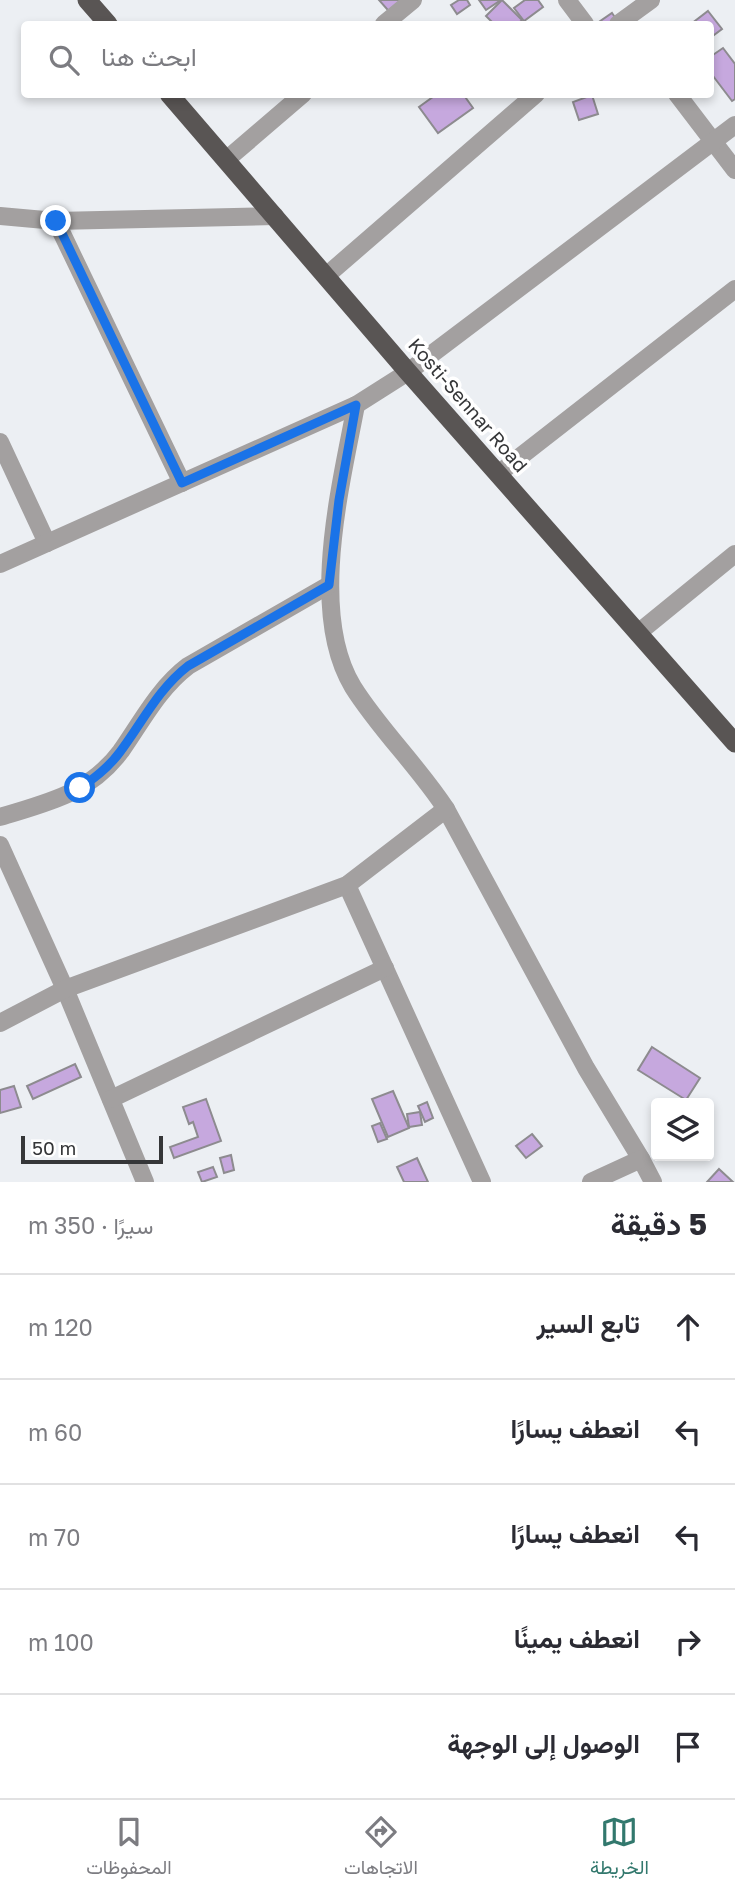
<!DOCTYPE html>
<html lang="ar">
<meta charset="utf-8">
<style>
body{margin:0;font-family:"Golos Text",Vazirmatn,sans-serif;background:#f7f7f7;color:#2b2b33;direction:rtl}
.controls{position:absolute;right:21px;bottom:21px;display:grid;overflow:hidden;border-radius:7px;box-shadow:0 4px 10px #0003}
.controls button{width:63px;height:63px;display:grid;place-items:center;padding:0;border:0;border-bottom:2px solid #e1e1e2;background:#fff;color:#2b2b33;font:35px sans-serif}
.scale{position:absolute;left:21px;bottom:18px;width:142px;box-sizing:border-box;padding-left:7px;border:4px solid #353638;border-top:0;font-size:19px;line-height:24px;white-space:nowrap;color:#353638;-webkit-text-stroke:5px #fff;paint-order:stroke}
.stop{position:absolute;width:21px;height:21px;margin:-16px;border:5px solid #1a73e8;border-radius:50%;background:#fff}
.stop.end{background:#1a73e8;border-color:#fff;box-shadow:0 2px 7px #0008}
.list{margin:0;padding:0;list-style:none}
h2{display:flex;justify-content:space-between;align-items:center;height:91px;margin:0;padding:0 28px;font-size:30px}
h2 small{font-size:23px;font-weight:400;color:#7c7c81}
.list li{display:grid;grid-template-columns:46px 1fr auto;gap:21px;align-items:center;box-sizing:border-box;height:105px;padding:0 28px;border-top:2px solid #e1e1e2}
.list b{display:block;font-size:26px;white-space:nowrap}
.list em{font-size:23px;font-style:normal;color:#7c7c81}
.icon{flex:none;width:38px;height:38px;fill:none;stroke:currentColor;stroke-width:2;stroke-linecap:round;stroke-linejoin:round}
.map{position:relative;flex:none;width:735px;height:1182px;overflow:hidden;direction:ltr}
.search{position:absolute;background:#fff;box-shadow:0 4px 10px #0003;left:21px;right:21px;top:21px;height:77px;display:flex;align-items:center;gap:18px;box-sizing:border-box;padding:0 24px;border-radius:7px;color:#7c7c81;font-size:26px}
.sheet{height:616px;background:#fff}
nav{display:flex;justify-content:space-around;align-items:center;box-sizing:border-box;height:98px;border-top:2px solid #e1e1e2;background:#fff;font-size:19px;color:#7c7c81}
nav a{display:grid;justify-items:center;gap:4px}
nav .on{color:#32786d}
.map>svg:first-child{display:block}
</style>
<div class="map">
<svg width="735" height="1182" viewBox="0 0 735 1182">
<rect width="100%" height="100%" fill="#eceff3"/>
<g fill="#c6a8de" stroke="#8d8b8f" stroke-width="2">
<path d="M379,0H403L394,17Z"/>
<path d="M459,0H467L470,5L457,14L451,5Z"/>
<path d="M479,0H501L486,10Z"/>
<path d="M502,0L522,20L518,24H494L486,16Z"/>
<path d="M525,0H538L543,7L524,21L514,8Z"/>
<path d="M708,11L722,29L710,38V24H691Z"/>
<path d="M612,13L619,23L617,24H596Z"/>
<path d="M723,48L735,64V99L732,101L710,72V57Z"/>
<path d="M437,94H463L473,108L438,133L419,107Z"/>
<path d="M592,95L598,114L579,120L573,102Z"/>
<path d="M652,1047L700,1078L686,1100L638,1070Z"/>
<path d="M75,1064L81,1077L33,1099L27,1086Z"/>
<path d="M14,1086L21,1107L0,1113V1090Z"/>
<path d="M393,1091L409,1128L388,1137L372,1099Z"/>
<path d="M206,1099L221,1141L174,1158L170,1147L198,1137L193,1122L189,1124L183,1107Z"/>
<path d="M427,1102L433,1118L425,1122L418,1106Z"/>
<path d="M420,1112L422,1125L409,1127L407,1114Z"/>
<path d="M380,1123L387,1139L378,1142L372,1126Z"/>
<path d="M532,1134L542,1146L526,1158L516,1146Z"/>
<path d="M231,1155L234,1170L224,1173L220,1158Z"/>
<path d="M417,1158L428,1182H404L397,1167Z"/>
<path d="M213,1167L217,1177L202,1182L198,1172Z"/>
<path d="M719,1169L733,1182H707Z"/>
</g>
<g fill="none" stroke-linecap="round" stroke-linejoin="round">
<g stroke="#a3a0a0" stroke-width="18">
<path d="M567,0L585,24"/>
<path d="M384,24L413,0"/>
<path d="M618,24L651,0"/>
<path d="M677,94L735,170"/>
<path d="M226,160L303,94"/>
<path d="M0,216L56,221L275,216"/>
<path d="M56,221L182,483"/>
<path d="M326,276L536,94"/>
<path d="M356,405C341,485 308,613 353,687C380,730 418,766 446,809L586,1068L641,1159L653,1182"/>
<path d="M0,442L47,543"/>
<path d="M498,474L735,289"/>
<path d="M0,564L356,405L408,372L735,125"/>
<path d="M638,633L735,554"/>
<path d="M0,817C48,802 89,794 121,751C142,721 159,688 188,666L329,585"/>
<path d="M0,845L65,989L145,1182"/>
<path d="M347,885L482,1182"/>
<path d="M0,1023L65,989L347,885L446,809"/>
<path d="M111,1099L385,968"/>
<path d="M591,1182L641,1159"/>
</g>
<g stroke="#595554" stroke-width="19">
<path d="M87,0L108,24"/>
<path d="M169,94L408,372L735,743"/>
</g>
</g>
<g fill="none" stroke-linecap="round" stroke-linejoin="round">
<path stroke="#1a73e8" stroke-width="9" d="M56,221L182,483L356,405L339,500L329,585L188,666C158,689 142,723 120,752C109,767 95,778 80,788"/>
</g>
<g text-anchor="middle" stroke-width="7" stroke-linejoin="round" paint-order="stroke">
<g font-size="19" fill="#353638" stroke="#fff">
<text transform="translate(468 405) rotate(49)" y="7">Kosti-Sennar Road</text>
</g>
</g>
</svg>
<div class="controls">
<button><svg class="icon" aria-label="layers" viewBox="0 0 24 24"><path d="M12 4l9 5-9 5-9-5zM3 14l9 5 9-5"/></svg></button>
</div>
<div class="scale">50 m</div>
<div class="stop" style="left:80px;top:788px"></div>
<div class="stop end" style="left:56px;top:221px"></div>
<div class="search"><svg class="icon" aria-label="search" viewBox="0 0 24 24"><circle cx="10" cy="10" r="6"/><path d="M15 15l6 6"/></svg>ابحث هنا</div>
</div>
<section class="sheet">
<h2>5 دقيقة<small>سيرًا · 350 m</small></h2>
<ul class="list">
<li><svg class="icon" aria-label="ahead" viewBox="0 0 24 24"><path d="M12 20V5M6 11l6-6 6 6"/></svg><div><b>تابع السير</b></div><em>120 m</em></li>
<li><svg class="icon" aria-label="left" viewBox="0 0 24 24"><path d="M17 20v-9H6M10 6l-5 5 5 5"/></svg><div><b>انعطف يسارًا</b></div><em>60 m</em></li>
<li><svg class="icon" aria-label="left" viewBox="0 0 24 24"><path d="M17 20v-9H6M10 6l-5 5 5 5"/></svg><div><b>انعطف يسارًا</b></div><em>70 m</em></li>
<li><svg class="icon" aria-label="right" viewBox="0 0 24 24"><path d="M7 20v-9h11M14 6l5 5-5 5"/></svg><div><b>انعطف يمينًا</b></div><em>100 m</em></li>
<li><svg class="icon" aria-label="arrive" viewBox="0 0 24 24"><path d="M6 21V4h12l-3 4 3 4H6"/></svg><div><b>الوصول إلى الوجهة</b></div></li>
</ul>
</section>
<nav>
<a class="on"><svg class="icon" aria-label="map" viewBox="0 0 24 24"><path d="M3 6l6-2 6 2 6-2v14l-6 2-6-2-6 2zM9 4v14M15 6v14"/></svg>الخريطة</a>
<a><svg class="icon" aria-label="directions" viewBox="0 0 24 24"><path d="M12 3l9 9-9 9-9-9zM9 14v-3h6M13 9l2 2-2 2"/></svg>الاتجاهات</a>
<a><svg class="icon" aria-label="saved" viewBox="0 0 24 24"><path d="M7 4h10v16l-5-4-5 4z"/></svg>المحفوظات</a>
</nav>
